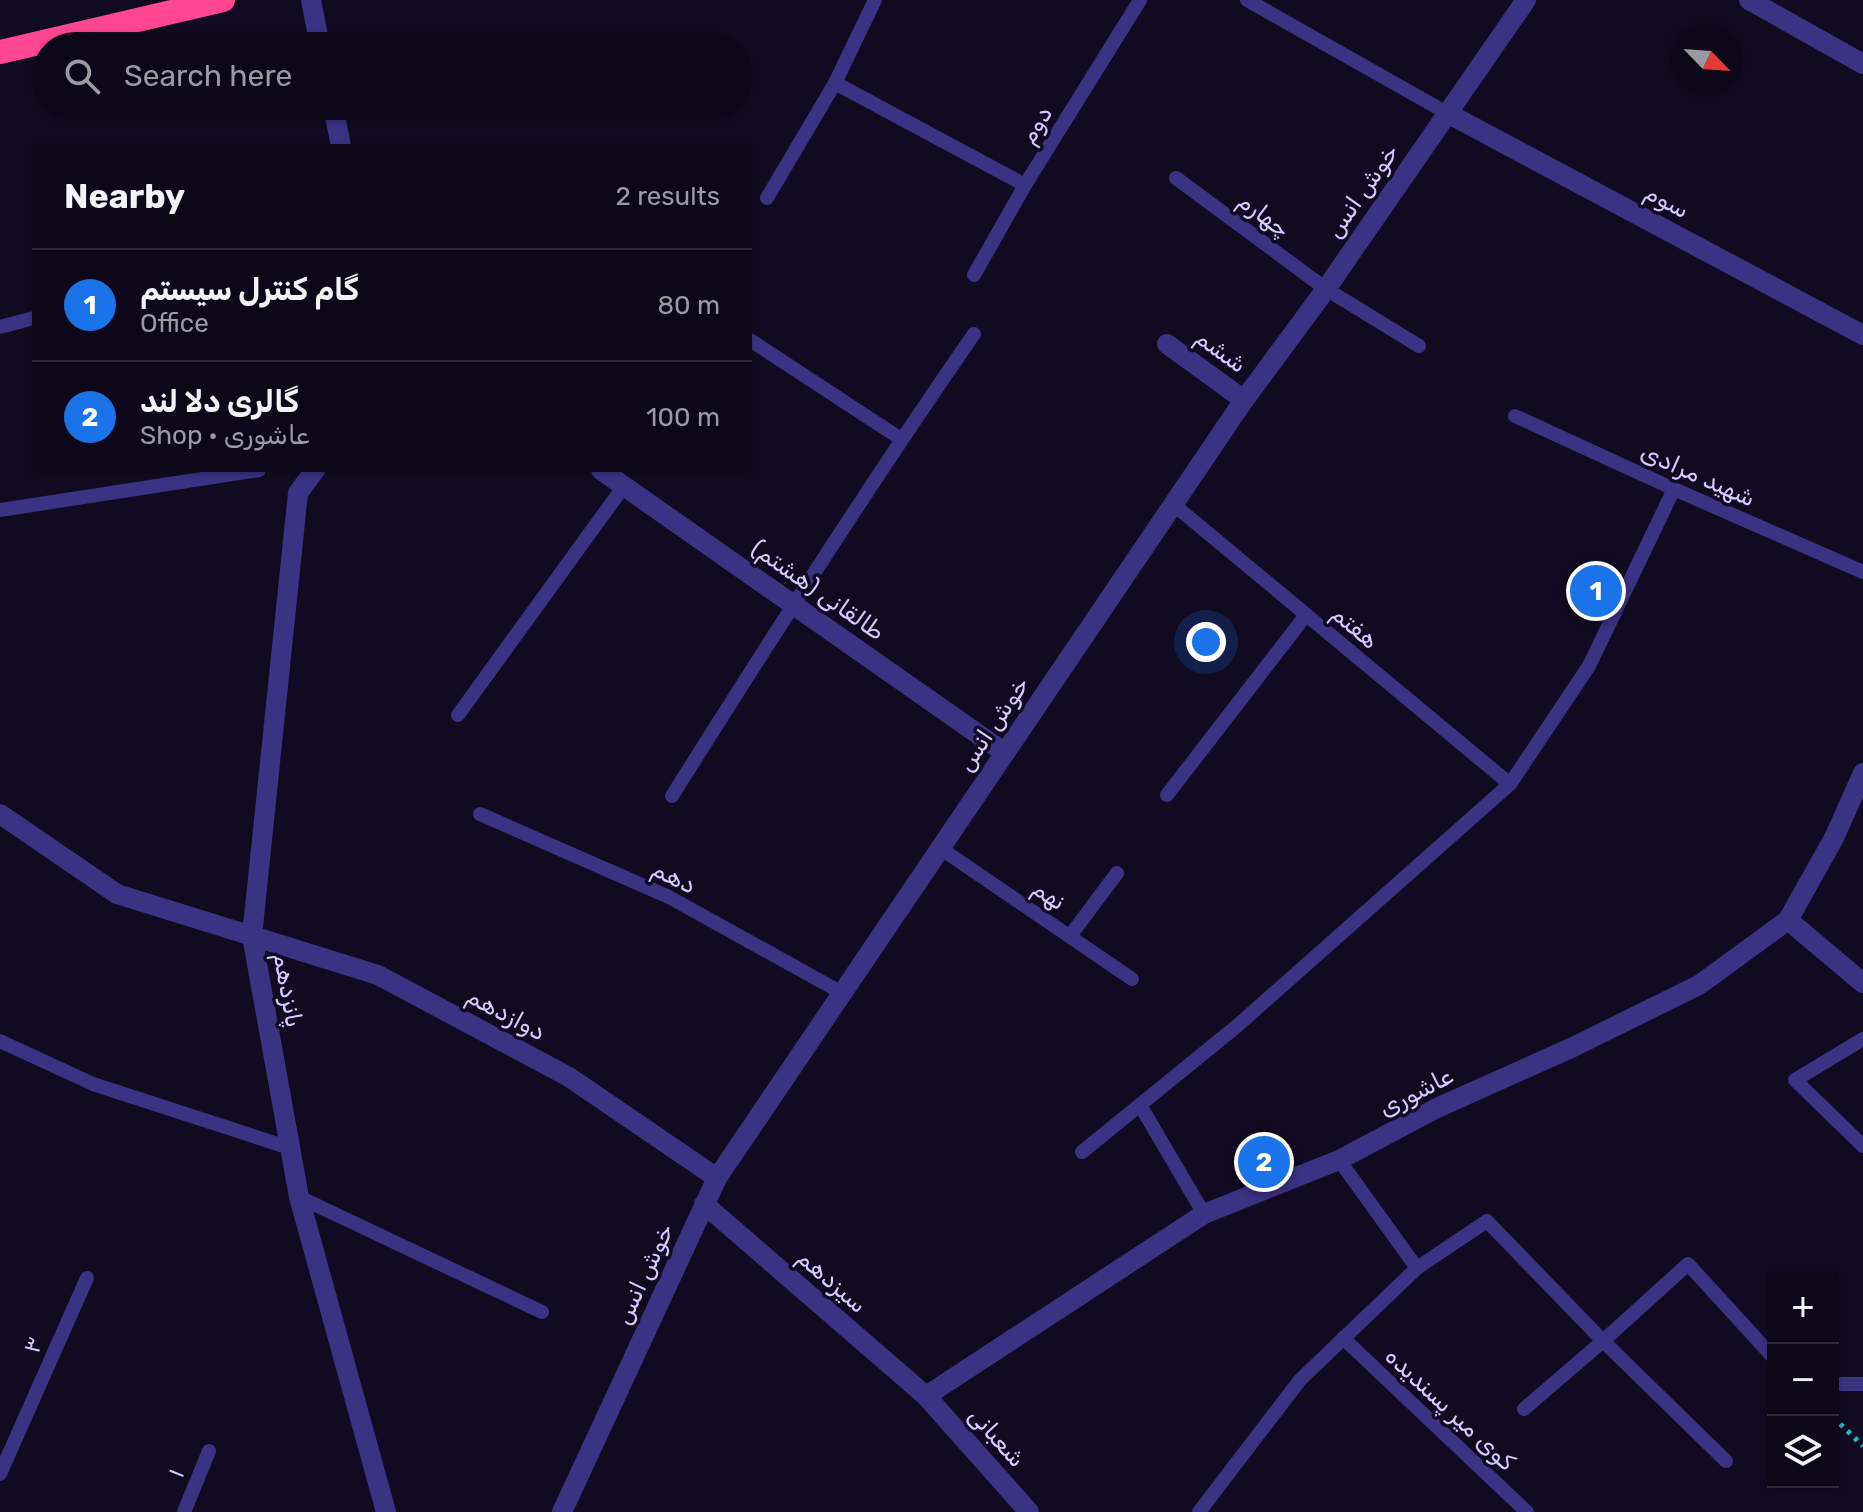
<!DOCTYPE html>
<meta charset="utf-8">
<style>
body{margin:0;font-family:Rubik,"Noto Sans Arabic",sans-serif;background:#1b1626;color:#f1f3f6}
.controls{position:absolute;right:24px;bottom:24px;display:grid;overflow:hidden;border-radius:0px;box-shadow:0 2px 6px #0004}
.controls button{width:72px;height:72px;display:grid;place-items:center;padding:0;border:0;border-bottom:2px solid #2d2938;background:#0d0819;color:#f1f3f6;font:40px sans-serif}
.compass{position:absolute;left:1671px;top:24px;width:72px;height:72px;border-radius:50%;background:#0d0819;box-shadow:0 2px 6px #0004;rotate:115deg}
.you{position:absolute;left:1206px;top:642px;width:28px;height:28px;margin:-20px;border:6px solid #fff;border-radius:50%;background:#1a73e8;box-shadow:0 0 0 12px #1a73e833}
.badge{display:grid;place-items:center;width:52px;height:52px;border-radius:50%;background:#1a73e8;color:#fff;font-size:26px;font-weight:700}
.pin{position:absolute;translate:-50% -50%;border:4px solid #fff;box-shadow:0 2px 8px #0006}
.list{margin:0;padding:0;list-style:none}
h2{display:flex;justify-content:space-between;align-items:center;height:104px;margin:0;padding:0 32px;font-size:34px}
h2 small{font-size:26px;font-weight:400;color:#9a9aa2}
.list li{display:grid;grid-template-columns:52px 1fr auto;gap:24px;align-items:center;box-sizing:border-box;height:112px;padding:0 32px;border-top:2px solid #2d2938}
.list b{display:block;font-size:30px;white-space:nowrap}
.list p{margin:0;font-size:26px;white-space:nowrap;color:#9a9aa2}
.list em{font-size:26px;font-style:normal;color:#9a9aa2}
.icon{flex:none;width:44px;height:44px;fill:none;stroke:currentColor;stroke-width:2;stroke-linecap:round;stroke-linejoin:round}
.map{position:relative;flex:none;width:1863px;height:1512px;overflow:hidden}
.search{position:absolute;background:#0d0819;box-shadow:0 2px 6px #0004;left:32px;top:32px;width:720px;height:88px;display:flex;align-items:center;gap:20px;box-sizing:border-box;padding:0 28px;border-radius:44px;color:#9a9aa2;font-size:30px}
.panel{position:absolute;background:#0d0819;box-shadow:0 2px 6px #0004;left:32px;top:144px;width:720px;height:328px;border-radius:0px}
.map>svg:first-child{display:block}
</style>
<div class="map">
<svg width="1863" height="1512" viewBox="0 0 1863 1512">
<rect width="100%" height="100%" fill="#110b21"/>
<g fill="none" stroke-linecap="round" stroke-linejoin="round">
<path stroke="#24b7ba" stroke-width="5" stroke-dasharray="4 6" stroke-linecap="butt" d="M1833,1417L1863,1446"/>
<g stroke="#3c3284" stroke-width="14">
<path d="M1247,0L1447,113"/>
<path d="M835,83L1025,185"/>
<path d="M1176,178L1326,289L1419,346"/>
<path d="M767,198L835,83L875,0"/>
<path d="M974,275L1025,185L1140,0"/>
<path d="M0,327L34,318"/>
<path d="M750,340L901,439"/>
<path d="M1515,416L1674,489L1863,572"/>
<path d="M1173,504L1510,784"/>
<path d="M0,510L259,470"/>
<path d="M458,715L624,486"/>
<path d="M1167,795L1306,615"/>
<path d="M672,796C770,640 869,485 974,334"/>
<path d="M480,814L669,897L842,993"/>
<path d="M940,848L1132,979"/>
<path d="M1070,936L1117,873"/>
<path d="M1863,1039L1795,1080L1863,1146"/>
<path d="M0,1041L93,1084L290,1148"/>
<path d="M1140,1105L1204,1214"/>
<path d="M1082,1152L1237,1026L1510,784L1589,666L1674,489"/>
<path d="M1339,1160L1417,1268"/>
<path d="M299,1197L542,1312"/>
<path d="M1343,1338L1527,1512"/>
<path d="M1833,1384H1863"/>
<path d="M1524,1409L1603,1341L1688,1264L1773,1357"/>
<path d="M0,1474L87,1278"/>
<path d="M184,1512L209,1451"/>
<path d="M1199,1512L1300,1380L1417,1268L1487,1221L1603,1341L1726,1461"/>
</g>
<g stroke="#3c3284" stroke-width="20">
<path d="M311,0L320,46"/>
<path d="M1749,0L1863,64"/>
<path d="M333,106L341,146"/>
<path d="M1447,113L1863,335"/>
<path d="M1167,344L1244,400"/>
<path d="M315,470L298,493L252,936L299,1197L386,1512"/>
<path d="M601,470L1005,753"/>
<path d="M0,814L117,894L378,975L569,1077L717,1178"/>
<path d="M1788,920L1863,983"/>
<path d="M704,1204L926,1396L1029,1512"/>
<path d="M926,1396L1204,1214L1339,1160L1437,1108L1571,1048L1699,985L1788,920L1834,838L1863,773"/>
<path d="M562,1512L717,1178L1244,400L1326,289L1526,0"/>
</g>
<path stroke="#ff4690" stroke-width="24" d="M0,52L223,0"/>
</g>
<g text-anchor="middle" stroke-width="7" stroke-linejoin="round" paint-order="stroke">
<g font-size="24" fill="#d5cbff" stroke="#110b21">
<text transform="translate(1036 125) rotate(-58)" y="8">دوم</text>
<text transform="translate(1362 191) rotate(-55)" y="8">خوش انس</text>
<text transform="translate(1667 201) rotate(28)" y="8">سوم</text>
<text transform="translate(1264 215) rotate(37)" y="8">چهارم</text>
<text transform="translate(1221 351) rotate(36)" y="8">ششم</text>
<text transform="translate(1698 475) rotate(24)" y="8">شهید مرادی</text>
<text transform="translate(818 590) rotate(35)" y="8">طالقانی (هشتم)</text>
<text transform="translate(1355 627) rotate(40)" y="8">هفتم</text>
<text transform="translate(993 724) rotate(-56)" y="8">خوش انس</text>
<text transform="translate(674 877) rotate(26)" y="8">دهم</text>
<text transform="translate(1049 895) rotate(34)" y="8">نهم</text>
<text transform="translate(288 990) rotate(80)" y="8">پانزدهم</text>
<text transform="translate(506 1014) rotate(28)" y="8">دوازدهم</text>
<text transform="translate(1416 1092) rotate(-27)" y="8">عاشوری</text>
<text transform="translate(644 1274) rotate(-65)" y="8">خوش انس</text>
<text transform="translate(832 1281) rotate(41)" y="8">سیزدهم</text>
<text transform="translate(33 1345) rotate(-66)" y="8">۳</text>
<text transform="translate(1450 1409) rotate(43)" y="8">کوی میر پسندیده</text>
<text transform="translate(997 1437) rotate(48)" y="8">شعبانی</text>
<text transform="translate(176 1473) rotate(-68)" y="8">۱</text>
</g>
</g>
</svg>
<div class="controls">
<button>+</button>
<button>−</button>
<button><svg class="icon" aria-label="layers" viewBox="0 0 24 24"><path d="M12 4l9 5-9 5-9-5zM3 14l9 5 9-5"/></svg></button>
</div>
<svg class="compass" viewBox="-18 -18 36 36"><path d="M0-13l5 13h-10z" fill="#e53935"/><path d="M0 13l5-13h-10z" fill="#9a9aa2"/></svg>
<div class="you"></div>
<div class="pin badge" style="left:1596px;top:591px">1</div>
<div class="pin badge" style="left:1264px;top:1162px">2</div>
<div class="search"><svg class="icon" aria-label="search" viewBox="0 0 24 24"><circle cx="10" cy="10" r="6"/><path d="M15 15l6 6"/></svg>Search here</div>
<section class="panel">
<h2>Nearby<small>2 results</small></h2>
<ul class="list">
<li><span class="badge">1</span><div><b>گام کنترل سیستم</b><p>Office</p></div><em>80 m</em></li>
<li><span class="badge">2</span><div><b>گالری دلا لند</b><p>Shop · عاشوری</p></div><em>100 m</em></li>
</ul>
</section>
</div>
